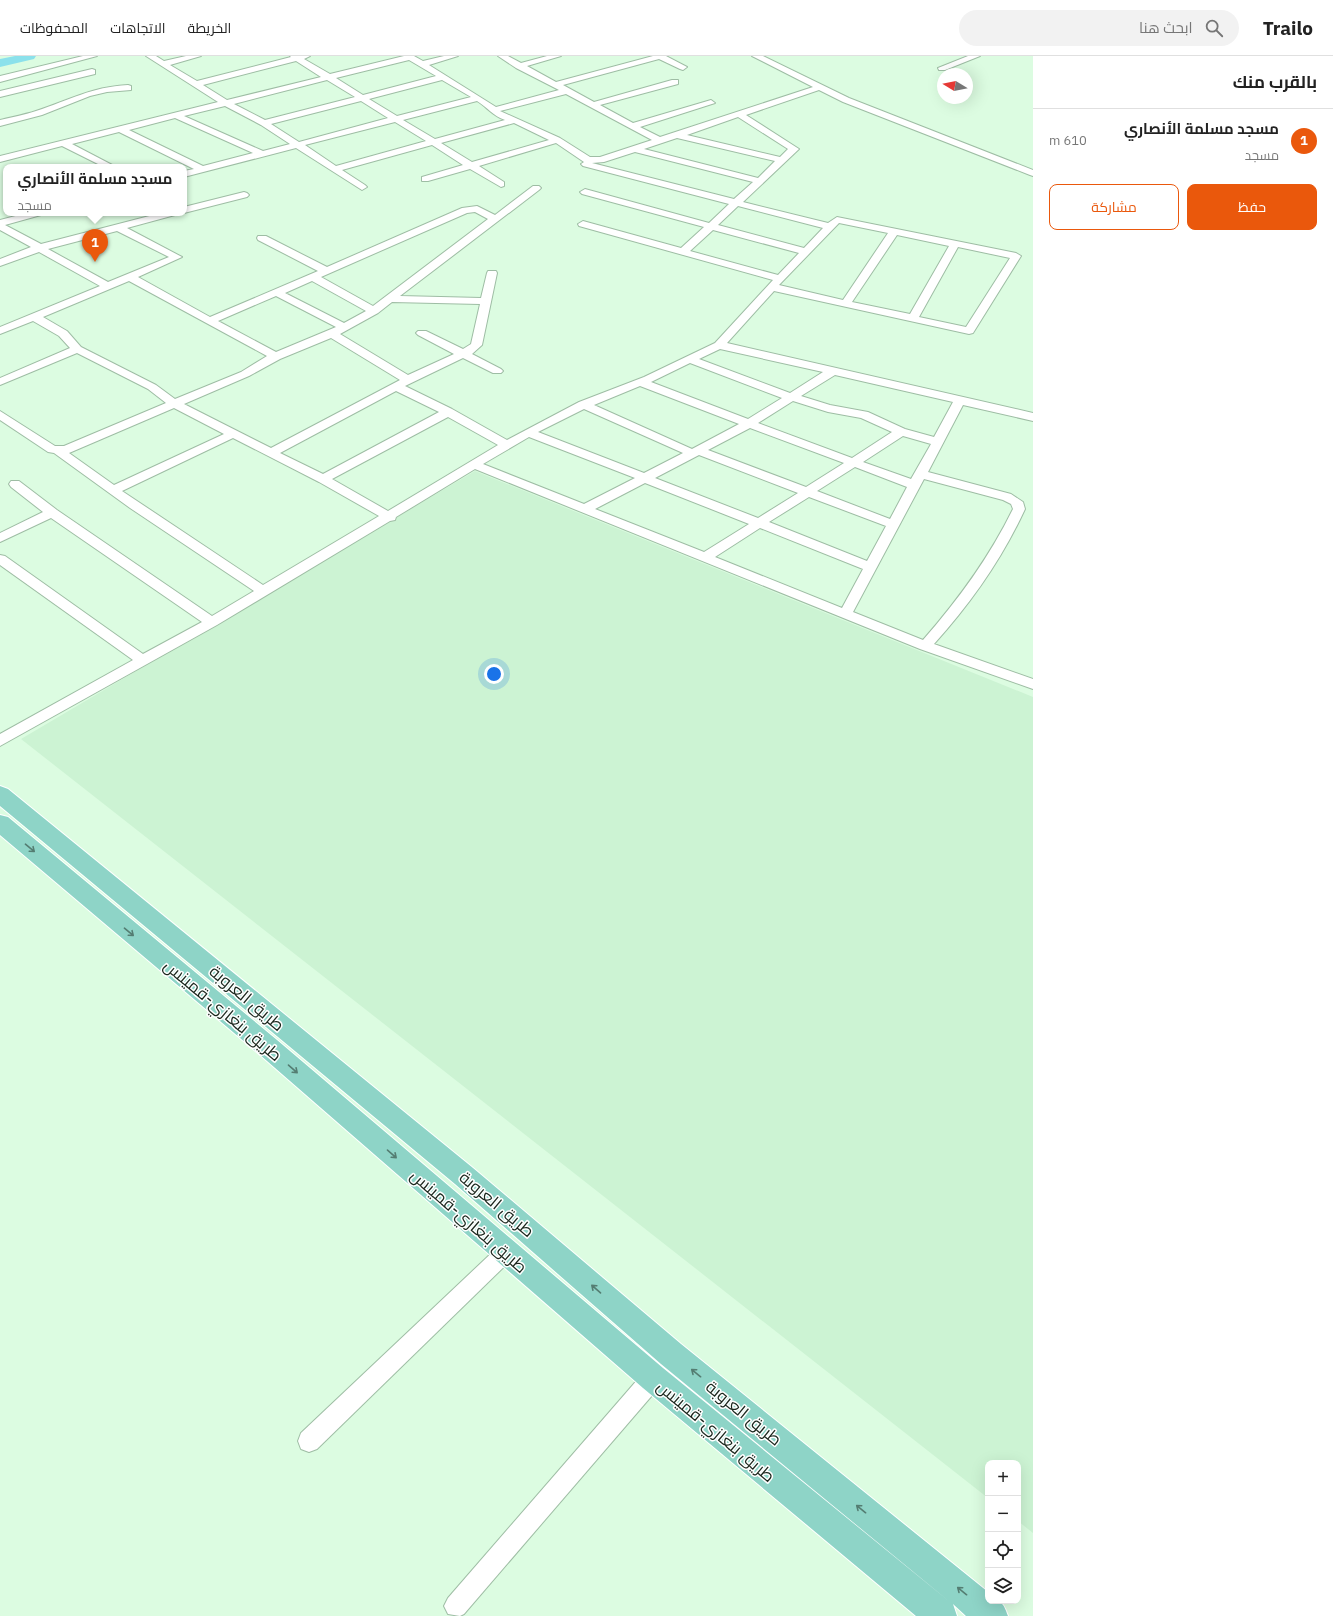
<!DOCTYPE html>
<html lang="ar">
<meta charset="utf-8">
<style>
body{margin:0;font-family:"IBM Plex Sans",Cairo,sans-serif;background:#f2f2f2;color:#222;direction:rtl}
.controls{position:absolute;right:12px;bottom:12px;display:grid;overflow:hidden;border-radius:8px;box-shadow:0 4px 16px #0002}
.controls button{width:36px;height:36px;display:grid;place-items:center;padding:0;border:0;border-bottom:1px solid #e0e0e0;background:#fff;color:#222;font:20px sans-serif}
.compass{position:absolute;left:937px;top:12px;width:36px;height:36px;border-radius:50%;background:#fff;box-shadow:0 4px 16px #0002;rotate:280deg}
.you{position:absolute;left:494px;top:618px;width:14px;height:14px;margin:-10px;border:3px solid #fff;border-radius:50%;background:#1a73e8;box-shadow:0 0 0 6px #1a73e833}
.badge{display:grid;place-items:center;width:26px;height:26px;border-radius:50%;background:#ea580c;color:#fff;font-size:13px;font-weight:700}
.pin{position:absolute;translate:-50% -33px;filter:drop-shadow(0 1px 2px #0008)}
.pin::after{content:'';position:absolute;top:21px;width:14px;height:12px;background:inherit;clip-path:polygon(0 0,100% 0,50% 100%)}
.popup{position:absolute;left:3px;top:108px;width:184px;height:52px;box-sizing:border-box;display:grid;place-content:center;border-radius:8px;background:#fff;filter:drop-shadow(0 1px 3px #0005);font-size:13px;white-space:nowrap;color:#767676}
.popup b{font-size:15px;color:#222}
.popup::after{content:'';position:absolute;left:50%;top:100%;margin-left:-8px;border:8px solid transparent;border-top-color:#fff}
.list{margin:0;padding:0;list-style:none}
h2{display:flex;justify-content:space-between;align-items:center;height:52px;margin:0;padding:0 16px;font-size:17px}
h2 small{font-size:13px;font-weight:400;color:#767676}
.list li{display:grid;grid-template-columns:26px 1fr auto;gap:12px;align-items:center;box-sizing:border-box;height:64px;padding:0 16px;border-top:1px solid #e0e0e0}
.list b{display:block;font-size:15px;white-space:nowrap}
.list p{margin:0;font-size:13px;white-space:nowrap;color:#767676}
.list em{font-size:13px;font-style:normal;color:#767676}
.actions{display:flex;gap:8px;padding:12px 16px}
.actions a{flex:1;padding:9px 0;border:1px solid #ea580c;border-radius:8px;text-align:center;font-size:14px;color:#ea580c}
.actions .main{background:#ea580c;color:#fff}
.icon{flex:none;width:22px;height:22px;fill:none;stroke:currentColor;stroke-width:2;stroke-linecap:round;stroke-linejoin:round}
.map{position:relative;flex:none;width:1033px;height:1560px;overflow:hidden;direction:ltr}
header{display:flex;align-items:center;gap:24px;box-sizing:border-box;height:56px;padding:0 20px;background:#fff;border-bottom:1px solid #e0e0e0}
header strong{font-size:19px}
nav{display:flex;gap:22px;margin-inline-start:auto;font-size:14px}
.search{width:280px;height:36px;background:#f2f2f2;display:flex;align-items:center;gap:10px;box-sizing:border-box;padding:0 14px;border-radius:22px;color:#767676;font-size:15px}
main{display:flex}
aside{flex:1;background:#fff}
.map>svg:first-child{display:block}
</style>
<header>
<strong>Trailo</strong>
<div class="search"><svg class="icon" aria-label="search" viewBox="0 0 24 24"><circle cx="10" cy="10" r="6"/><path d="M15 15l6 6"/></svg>ابحث هنا</div>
<nav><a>الخريطة</a><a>الاتجاهات</a><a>المحفوظات</a></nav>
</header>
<main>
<aside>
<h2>بالقرب منك<small></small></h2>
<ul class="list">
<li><span class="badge">1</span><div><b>مسجد مسلمة الأنصاري</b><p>مسجد</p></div><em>610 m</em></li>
</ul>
<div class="actions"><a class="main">حفظ</a><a>مشاركة</a></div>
</aside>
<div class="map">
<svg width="1033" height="1560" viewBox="0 0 1033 1560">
<rect width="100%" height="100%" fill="#dcfce1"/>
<path fill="#ccf3d3" d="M475,415L1033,641V1477L1018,1465V1407H988V1442L21,683Z"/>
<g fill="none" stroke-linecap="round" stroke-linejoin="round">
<path fill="#8be1eb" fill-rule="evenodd" d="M15,0H36L34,3L0,11V3Z"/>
<g stroke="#9ebda4" stroke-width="2">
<g id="street">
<path d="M83,0H97L0,26V20Z"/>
<path d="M146,0H156L164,5L186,0H201L170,9L197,25L291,1L290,0H310L304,3L330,18L404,0H414L423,5L444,0H458L429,9L496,51L559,34L516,12L498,0H508L521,7L547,0H561L527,10L556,26L653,0H666L687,11L683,14L680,13L659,3L563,29L594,46L672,24H678V28L600,49L633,67L711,44L715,47L640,71L660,81L813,31L752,0H763L849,42L1033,114V120L1030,119L843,46L819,34L746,59L799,93L743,146L828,167L837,161L1016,197L1021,200L973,277L969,278L774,235L727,287L1033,357V365L963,349L928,416L1011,438L1023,446L1025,453C1002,503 971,547 934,588L1033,623V633L920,593L475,413L396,461L395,464L390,465L217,569L0,690V678L133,604L0,509V499L5,500L143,598L202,566L51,462L0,486V477L43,456L11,431L9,428L11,425H19L57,454L212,560L254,535L130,452L54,397L48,396L0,364V355L55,390H64L166,347L148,333L77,297L0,329V322L70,292L59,280L33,265L0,278V271L100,230L39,196L0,210V203L31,191L0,174V164L27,157H43L41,159L5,169L41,188L161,157H177L175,159L127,172L182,201L138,221L210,261L318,215L258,184L257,182L258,180H266L327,211L462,152L477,150L495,159L533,130H539L541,132L539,134L400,240L481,242L487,217L488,215H496L497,217L482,289L472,298L501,313L503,315L501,317H493L463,302L405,330L452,353L507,384L579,346L644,321L715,287L773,224L579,170L578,168L583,165L681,192L704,171L582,138L580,136L585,133L709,167L729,148L583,110L581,108L584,106L556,87L479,110L504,126V130L501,131L470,113L428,125H422V121L463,109L432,89L342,114L365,129L367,131L362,134L296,92L184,121V115L194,113L119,76L72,88L116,111H104L62,90L0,106V100L218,46ZM409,4L436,20L363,39L336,22ZM296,5L321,21L227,44L203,29ZM327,24L355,41L265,64L234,48ZM442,24L471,41L397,60L369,43ZM566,38L652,84L600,101H590L560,82L500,55ZM361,45L388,62L299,86L271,68ZM477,45C487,51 493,60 505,64L435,83L403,64ZM225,50L261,69L290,88L263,95L184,60ZM738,61L788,93L780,101L687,79ZM175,62L253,97L203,110L129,74ZM395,66L426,85L336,110L305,89ZM514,67L549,84L472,106L441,87ZM677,82L775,105L758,122L644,93ZM635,96L753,126L734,143L592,107L604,106ZM738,150L823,172L804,192L718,169ZM475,156L488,163L373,250L321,221L467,157ZM839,167L888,177L843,244L779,229ZM713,174L799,197L778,219L690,195ZM117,175L169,201L108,226L48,193ZM897,179L949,190L910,258L852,246ZM958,191L1010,202L966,271L919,261ZM129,225L267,300L241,316L175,343L156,329L81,291L67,275L43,261ZM312,225L366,255L344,267L285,237ZM276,240L336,271L276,296L218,265ZM392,246L480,248L471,288L463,293L426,275H418L416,277L418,279L454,298L408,319L340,278L378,257ZM331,282L400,324L271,392L184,348L249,320L280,303ZM720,293L823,316L790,337L699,303ZM690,307L782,342L748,363L651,326ZM835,319L953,346L934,381L905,373L868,356L830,349L801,340ZM640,330L739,368L692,393L594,349ZM396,335L439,356L323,418L280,397ZM793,345L828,356L861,362L892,376L852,402L758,367ZM174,352L224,378L114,429L69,397ZM584,353L683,397L644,417L538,376ZM448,361L498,389L388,455L332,423ZM750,372L844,407L806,431L708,394ZM903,380L931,388L911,423L863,406ZM529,381L635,422L584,448L483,408ZM233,382L319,426L379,460L263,529L122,435ZM699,399L798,437L758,462L655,422ZM855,411L907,431L890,463L817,435ZM924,423L1003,444L1011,448L1013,453C989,502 958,544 923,584L853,556ZM645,427L749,468L704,496L595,453ZM809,441L886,470L867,505L769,466ZM760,472L863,513L842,552L715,501Z"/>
<path d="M968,0H980L945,14H939L938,12Z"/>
<path d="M92,13L95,14V18L0,41V35Z"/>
<path d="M128,29L131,30V34L107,36L90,40L42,59L0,70V64C12,61 24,59 36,55C70,44 91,31 128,29Z"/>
<path d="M244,136L247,137L249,139L247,141L184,157V151Z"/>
<path d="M506,1187L513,1190L516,1196L513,1202L317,1393L309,1396L301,1393L298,1385L301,1377L499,1190Z"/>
<path d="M653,1312L661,1315L664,1322L661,1329L464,1558L460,1560L448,1558L444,1550L448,1542L645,1315Z"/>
</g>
</g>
<g stroke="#fff" stroke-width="2">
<path id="primary" d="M0,730L8,733L473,1112L681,1288L988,1536V1545C1003,1545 1003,1547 1008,1560H966L953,1548L957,1560H916L643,1332L259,998L0,779V759L8,761L277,984L663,1312L950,1546L661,1308L455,1128L0,750Z"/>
</g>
<use href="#street" fill="#fff" fill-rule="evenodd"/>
<use href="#primary" fill="#8ed4c7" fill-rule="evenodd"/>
</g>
<defs><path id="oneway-shaft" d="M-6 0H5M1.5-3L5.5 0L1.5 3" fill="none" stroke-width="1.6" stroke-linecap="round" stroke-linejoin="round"/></defs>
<g stroke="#547d72">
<use href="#oneway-shaft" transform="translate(30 792) rotate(40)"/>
<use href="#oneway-shaft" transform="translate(129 876) rotate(40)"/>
<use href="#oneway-shaft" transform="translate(293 1013) rotate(41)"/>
<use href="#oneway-shaft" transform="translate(392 1098) rotate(41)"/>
<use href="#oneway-shaft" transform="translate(596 1233) rotate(-139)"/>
<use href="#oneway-shaft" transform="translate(696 1317) rotate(-141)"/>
<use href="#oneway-shaft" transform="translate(861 1453) rotate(-141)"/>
<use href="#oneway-shaft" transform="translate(962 1535) rotate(-141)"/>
</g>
<g text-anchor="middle" stroke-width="3" stroke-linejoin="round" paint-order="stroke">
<g font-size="17" fill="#1a261c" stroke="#fff">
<text transform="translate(247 942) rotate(40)" y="6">طريق العروبة</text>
<text transform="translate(223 954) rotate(40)" y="6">طريق بنغازي-قمينس</text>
<text transform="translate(497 1148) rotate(40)" y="6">طريق العروبة</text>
<text transform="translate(469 1165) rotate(41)" y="6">طريق بنغازي-قمينس</text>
<text transform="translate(744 1357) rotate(39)" y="6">طريق العروبة</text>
<text transform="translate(716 1375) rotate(40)" y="6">طريق بنغازي-قمينس</text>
</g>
</g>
</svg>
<div class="controls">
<button>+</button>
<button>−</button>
<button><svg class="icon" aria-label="locate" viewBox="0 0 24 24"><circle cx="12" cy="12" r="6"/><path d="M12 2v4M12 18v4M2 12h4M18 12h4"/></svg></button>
<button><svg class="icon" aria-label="layers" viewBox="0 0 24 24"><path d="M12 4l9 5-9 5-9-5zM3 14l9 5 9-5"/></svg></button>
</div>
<svg class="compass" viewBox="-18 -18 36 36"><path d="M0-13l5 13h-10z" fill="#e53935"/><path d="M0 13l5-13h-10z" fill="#767676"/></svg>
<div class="you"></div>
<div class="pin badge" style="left:95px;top:206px">1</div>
<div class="popup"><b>مسجد مسلمة الأنصاري</b>مسجد</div>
</div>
</main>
